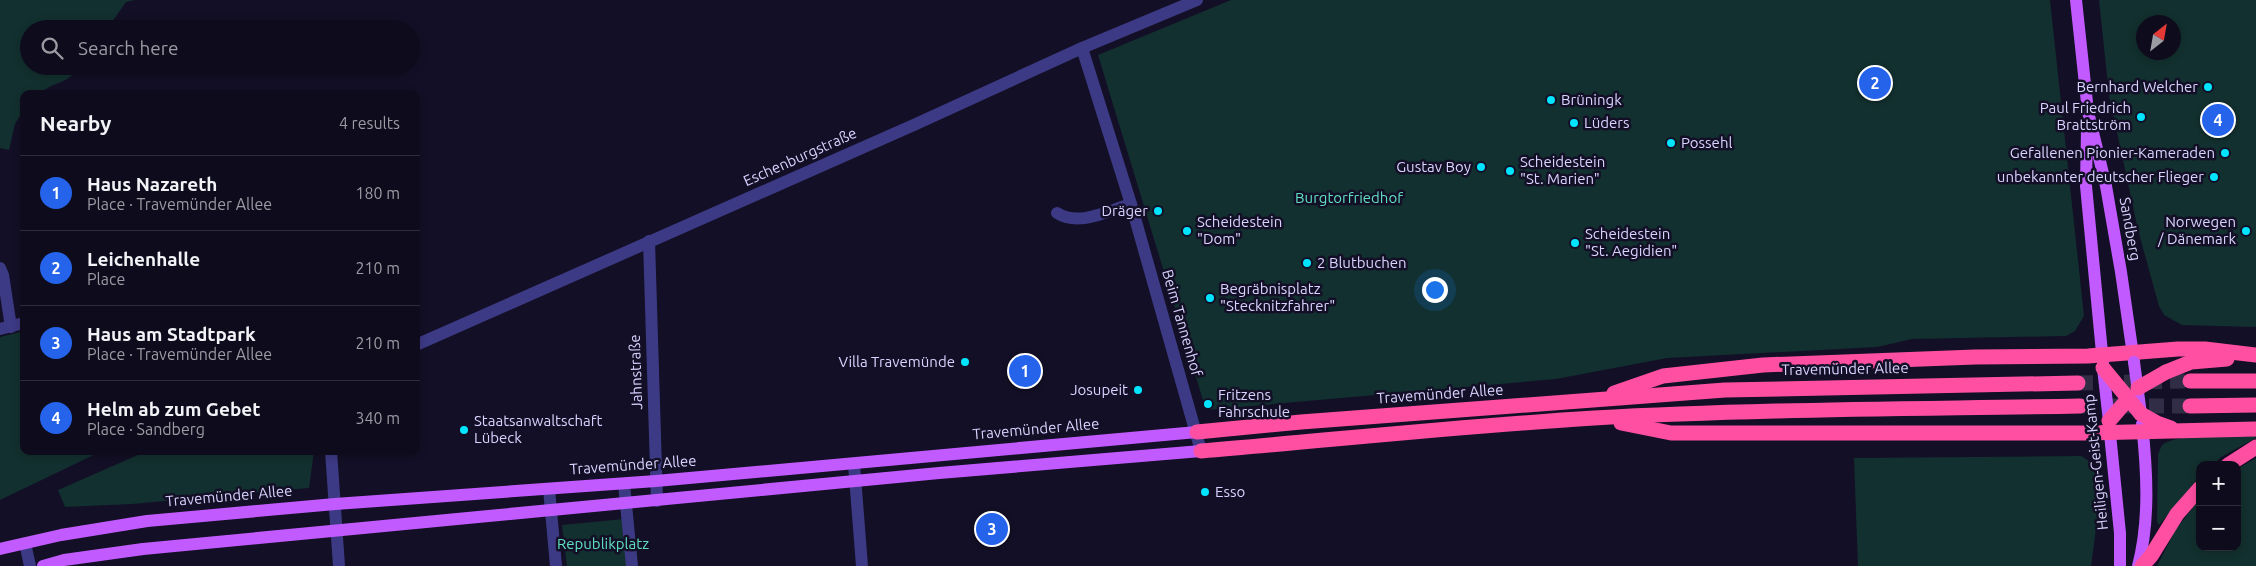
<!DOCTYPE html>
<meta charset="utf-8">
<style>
body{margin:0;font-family:Ubuntu,sans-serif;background:#171425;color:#f1f3f6}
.controls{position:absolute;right:15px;bottom:15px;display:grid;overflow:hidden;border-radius:10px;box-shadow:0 2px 8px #0003}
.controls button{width:45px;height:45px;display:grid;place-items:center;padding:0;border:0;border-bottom:1px solid #2e2b3b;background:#0e0b1c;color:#f1f3f6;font:25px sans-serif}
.compass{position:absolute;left:2136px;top:15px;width:45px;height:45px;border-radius:50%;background:#0e0b1c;box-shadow:0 2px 8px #0003;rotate:31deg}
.you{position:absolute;left:1434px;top:289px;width:18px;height:18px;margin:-12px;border:4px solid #fff;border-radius:50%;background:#1a73e8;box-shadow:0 0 0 8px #1a73e833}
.badge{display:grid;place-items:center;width:32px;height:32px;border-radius:50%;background:#2563eb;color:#fff;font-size:16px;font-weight:700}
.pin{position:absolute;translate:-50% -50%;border:2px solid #fff;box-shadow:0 1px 5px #0006}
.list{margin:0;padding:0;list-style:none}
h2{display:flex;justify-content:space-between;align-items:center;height:65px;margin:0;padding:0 20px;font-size:21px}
h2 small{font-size:16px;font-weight:400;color:#9b9ba3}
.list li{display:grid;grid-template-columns:32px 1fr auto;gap:15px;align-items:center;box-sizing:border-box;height:75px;padding:0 20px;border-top:1px solid #2e2b3b}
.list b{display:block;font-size:19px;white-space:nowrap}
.list p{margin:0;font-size:16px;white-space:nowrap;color:#9b9ba3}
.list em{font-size:16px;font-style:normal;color:#9b9ba3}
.icon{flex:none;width:28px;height:28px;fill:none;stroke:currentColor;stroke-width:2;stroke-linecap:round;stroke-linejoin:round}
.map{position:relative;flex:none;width:2256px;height:566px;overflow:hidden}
.search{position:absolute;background:#0e0b1c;box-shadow:0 2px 8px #0003;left:20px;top:20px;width:400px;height:55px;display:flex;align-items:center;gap:12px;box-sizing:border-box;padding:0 18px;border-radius:28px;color:#9b9ba3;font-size:19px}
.panel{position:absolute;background:#0e0b1c;box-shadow:0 2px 8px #0003;left:20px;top:90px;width:400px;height:365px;border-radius:10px}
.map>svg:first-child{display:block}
</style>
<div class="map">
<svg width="2256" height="566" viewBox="0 0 2256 566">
<rect width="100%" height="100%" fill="#130f26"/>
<g fill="#12302f" fill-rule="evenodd">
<path d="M0,0H135L126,2L107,29H29V66H81C66,86 55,80 39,94H24V109L15,124L9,150L0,148Z"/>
<path d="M1231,0H2050L2084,316L2075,331L2066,336L1912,339L1877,347L1667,358L1556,379L1206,410L1098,55Z"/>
<path d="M2099,0H2256V327L2182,325L2164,315L2159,306L2138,230L2109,95ZM2144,22H2174V52H2144Z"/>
<path d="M24,331V451H102L0,500V337Z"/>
<path d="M2256,436V438L2221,457L2213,465H2200V476L2159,525L2157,522L2158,454L2162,445C2180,432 2233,437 2256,436Z"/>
<path d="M147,451H314L309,488L132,504L65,507L58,490Z"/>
<path d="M2081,456C2088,460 2094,465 2097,473C2102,491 2094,545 2091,566H1858L1854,458Z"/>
<path d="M2256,458V566H2157L2176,529L2200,499V547H2237V469Z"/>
<path d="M624,519L628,566H567L562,525Z"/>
</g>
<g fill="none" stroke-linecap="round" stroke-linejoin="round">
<g stroke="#312d47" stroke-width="15" stroke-dasharray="15 8" stroke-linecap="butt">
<path d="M2078,383L2190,381"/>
<path d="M2080,406H2190"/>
</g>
<g stroke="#3d3a85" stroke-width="12">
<path d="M1082,48L1131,204L1201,451"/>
<path d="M1057,213C1079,227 1108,211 1131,204"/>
<path d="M649,241L657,501"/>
<path d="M0,268L3,275L11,327"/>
<path d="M0,329L24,323"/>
<path d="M416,345L916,124L1082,48L1197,0"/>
<path d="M331,451L339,566"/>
<path d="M854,464L862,566"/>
<path d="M624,484L632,566"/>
<path d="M549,489L556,566"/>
<path d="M25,543L30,566"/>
</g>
<g stroke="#c25bff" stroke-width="12">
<path d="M2076,0L2088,112L2106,186L2121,272L2134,362"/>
<path d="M2087,129L2086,186L2103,363"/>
<path d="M2109,424L2120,533V566"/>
<path d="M0,549L61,535L147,521L335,504L656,481L1197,432"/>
<path d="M43,566L64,560L143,549L939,473L1201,451"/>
<path d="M2138,566C2150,521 2147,470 2142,424"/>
</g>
<g stroke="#ff4fa3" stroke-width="15">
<path d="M2166,372L2191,362L2227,359"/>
<path d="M2190,381H2256"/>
<path d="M1614,393L1663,376L1763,365L1975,357L2088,356L2178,349H2205L2256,355"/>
<path d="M2190,406L2256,405"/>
<path d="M2141,414L2157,423L2171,428"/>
<path d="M1621,423L1671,433H2088L2256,429"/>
<path d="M1197,432L1301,422L1725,390L2078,383"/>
<path d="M1201,451C1332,440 1463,426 1594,418C1756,409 1918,409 2080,406"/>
<path d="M2228,465L2256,447"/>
<path d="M2142,566L2151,556L2177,514L2200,488"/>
</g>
<g stroke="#c25bff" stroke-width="12">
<path d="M2134,362L2141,414"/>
<path d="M2103,368L2109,421"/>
</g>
<g stroke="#ff4fa3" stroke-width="15">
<path d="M2103,368L2141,414"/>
<path d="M2138,388L2166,372"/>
<path d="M2109,421L2128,399"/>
</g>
</g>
<g fill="#00e5ff" stroke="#130f26" stroke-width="2">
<circle cx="2208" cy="87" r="5"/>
<circle cx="1551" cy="100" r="5"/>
<circle cx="2141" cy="117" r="5"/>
<circle cx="1574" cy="123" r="5"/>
<circle cx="1671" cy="143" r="5"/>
<circle cx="2225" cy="153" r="5"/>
<circle cx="1481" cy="167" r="5"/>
<circle cx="1510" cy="171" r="5"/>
<circle cx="2214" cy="177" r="5"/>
<circle cx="1158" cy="211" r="5"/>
<circle cx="1187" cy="231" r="5"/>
<circle cx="2246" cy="231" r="5"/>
<circle cx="1575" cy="243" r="5"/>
<circle cx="1307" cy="263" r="5"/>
<circle cx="1210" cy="298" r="5"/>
<circle cx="965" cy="362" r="5"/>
<circle cx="1138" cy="390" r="5"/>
<circle cx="1208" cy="404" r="5"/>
<circle cx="464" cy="430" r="5"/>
<circle cx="1205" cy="492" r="5"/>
</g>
<g text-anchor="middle" stroke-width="5" stroke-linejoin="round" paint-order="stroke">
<g font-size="15" fill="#d9d4ff" stroke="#130f26" text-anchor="start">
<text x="2198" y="92" text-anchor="end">Bernhard Welcher</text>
<text x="1561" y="105">Brüningk</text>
<text x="2131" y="113" text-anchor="end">Paul Friedrich<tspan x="2131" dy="17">Brattström</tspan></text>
<text x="1584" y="128">Lüders</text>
<text x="1681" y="148">Possehl</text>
<text x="2215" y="158" text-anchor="end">Gefallenen Pionier-Kameraden</text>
<text x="1520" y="167">Scheidestein<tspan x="1520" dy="17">"St. Marien"</tspan></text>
<text x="1471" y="172" text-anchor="end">Gustav Boy</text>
<text x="2204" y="182" text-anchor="end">unbekannter deutscher Flieger</text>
<text x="1148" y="216" text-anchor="end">Dräger</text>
<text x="1197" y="227">Scheidestein<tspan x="1197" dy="17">"Dom"</tspan></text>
<text x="2236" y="227" text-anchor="end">Norwegen<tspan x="2236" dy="17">/ Dänemark</tspan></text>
<text x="1585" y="239">Scheidestein<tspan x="1585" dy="17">"St. Aegidien"</tspan></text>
<text x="1317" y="268">2 Blutbuchen</text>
<text x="1220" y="294">Begräbnisplatz<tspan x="1220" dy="17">"Stecknitzfahrer"</tspan></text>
<text x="955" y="367" text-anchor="end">Villa Travemünde</text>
<text x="1128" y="395" text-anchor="end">Josupeit</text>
<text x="1218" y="400">Fritzens<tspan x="1218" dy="17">Fahrschule</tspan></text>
<text x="474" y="426">Staatsanwaltschaft<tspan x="474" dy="17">Lübeck</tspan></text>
<text x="1215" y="497">Esso</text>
</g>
<g font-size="15" fill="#d9d4ff" stroke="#130f26">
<text transform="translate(800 157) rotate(-24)" y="5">Eschenburgstraße</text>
<text transform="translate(2130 229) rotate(80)" y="5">Sandberg</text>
<text transform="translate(1182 323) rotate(74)" y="5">Beim Tannenhof</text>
<text transform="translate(1845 369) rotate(-1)" y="5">Travemünder Allee</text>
<text transform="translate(636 372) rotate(-92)" y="5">Jahnstraße</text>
<text transform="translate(1440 394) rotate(-4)" y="5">Travemünder Allee</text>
<text transform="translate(1036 429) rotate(-5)" y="5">Travemünder Allee</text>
<text transform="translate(2096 462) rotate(-96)" y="5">Heiligen-Geist-Kamp</text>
<text transform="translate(633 465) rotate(-4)" y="5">Travemünder Allee</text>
<text transform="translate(229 496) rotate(-5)" y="5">Travemünder Allee</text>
</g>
<g font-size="15" fill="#5fe0c0" stroke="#130f26">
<text x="1349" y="203">Burgtorfriedhof</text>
<text x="603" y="549">Republikplatz</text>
</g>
</g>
</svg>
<div class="controls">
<button>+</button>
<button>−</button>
</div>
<svg class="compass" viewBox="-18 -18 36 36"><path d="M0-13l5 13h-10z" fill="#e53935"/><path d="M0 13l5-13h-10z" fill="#9b9ba3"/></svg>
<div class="you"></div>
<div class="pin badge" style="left:1025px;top:371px">1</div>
<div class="pin badge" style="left:1875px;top:83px">2</div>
<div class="pin badge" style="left:992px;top:529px">3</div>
<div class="pin badge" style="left:2218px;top:120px">4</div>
<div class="search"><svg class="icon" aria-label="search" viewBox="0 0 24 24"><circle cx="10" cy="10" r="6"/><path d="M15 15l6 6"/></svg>Search here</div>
<section class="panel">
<h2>Nearby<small>4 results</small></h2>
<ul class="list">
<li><span class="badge">1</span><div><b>Haus Nazareth</b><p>Place · Travemünder Allee</p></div><em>180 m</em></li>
<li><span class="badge">2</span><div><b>Leichenhalle</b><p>Place</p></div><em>210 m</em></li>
<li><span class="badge">3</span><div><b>Haus am Stadtpark</b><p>Place · Travemünder Allee</p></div><em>210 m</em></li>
<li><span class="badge">4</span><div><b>Helm ab zum Gebet</b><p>Place · Sandberg</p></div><em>340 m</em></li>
</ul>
</section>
</div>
